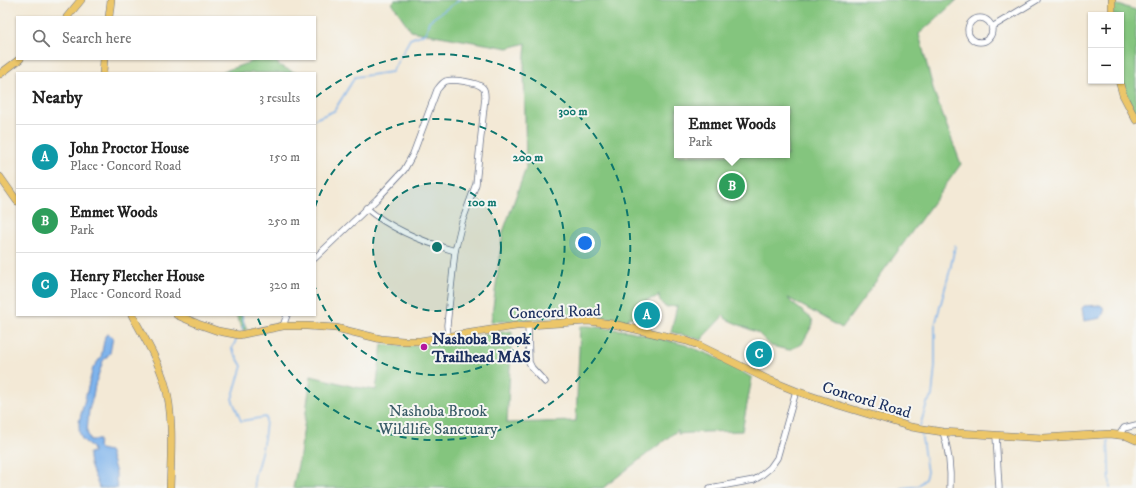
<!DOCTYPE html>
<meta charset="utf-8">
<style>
body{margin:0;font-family:"IM FELL DW Pica",serif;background:#f6f6f6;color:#222}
.controls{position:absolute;right:12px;top:12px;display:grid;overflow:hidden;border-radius:0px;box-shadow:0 1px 3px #0004}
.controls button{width:36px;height:36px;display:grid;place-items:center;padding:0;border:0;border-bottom:1px solid #e0e0e0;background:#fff;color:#222;font:20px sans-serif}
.you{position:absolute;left:585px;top:243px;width:14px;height:14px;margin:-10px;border:3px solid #fff;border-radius:50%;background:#1a73e8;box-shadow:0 0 0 6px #1a73e833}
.badge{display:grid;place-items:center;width:26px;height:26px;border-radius:50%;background:#0f766e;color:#fff;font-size:13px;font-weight:700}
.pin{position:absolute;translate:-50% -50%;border:2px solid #fff;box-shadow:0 1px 4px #0006}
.popup{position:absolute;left:674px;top:106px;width:116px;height:52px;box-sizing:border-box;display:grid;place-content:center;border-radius:0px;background:#fff;filter:drop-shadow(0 1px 3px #0005);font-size:13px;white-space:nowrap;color:#767676}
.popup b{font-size:15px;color:#222}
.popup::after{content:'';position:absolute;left:50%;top:100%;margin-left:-8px;border:8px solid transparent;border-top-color:#fff}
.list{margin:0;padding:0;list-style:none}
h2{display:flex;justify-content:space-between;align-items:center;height:52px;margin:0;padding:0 16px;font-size:17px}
h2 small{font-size:13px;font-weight:400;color:#767676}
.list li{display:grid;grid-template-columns:26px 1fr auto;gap:12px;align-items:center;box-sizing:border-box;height:64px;padding:0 16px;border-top:1px solid #e0e0e0}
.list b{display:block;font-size:15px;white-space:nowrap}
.list p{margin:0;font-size:13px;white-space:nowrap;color:#767676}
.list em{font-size:13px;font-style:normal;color:#767676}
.icon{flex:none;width:22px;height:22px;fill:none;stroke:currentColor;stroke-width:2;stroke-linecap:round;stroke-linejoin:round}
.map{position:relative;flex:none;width:1136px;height:488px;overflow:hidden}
.search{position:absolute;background:#fff;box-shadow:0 1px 3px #0004;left:16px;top:16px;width:300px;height:44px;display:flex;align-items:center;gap:10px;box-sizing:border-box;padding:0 14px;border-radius:0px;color:#767676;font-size:15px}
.panel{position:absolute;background:#fff;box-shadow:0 1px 3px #0004;left:16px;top:72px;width:300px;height:244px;border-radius:0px}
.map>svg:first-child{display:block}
</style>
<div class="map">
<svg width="1136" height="488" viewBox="0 0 1136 488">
<rect width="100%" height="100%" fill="#f6f6f2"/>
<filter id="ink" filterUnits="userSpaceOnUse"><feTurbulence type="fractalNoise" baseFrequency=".025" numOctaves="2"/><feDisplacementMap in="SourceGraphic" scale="8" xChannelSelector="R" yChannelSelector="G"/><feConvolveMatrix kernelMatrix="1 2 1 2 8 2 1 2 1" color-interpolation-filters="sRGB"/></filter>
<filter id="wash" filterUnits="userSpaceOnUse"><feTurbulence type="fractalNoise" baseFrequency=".012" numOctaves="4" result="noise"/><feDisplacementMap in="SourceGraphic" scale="16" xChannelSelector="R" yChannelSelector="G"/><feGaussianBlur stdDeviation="0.9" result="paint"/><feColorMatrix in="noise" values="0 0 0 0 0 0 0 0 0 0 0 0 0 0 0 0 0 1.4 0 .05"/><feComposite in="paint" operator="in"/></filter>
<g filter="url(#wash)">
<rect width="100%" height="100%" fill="#f3e9d6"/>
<g fill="#84c57e" stroke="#507a6e" fill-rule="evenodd">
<path d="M395,0H957L919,34L934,92L961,164L842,328L788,298L791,302L812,319L813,324L802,344L789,350L771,346L758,333L726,319L724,315L704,336L702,340L671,332L677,306L665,307L659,299V294L657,297L647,300L641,316L634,318L629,317L627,321L589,315L491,322L503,232L526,168L524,66L526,43L508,48L411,31L392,3ZM677,109H787V155H677Z"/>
<path d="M1111,3L1136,10V118L1121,81V15H1112Z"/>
<path d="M259,59H274L280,66L296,73H219Z"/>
<path d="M236,315H241L247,330H243Z"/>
<path d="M580,326H588L630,331L686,345L725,361L752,378L742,431L703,432L678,434V430L603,488H293L300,455L311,376L355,387L376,390L382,344C427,351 469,335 512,331L507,423L576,421Z"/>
</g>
<g fill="#7eb3ec" stroke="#4c71a5">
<path d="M1100,305L1103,307L1104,312L1101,318L1084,321L1082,308L1084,306Z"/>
<path d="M108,334L113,337L110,353L103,361L95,385L93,396L89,410L87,432L90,440H99L98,447L100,449L109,451L110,453L116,473V482L118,488H99C96,476 88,467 89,453L93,452C93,445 86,444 82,439C79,434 79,427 79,422L93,368L101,357L105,336Z"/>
</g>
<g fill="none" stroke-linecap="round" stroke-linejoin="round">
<g stroke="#7eb3ec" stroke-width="1.5">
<path d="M315,119L334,111L355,77L392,72L410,39L426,33L429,21L459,0"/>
<path d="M242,329L244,325L242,315"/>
<path d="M236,340L232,349L242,366L232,399L241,421L266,417C266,432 263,446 259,461C256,473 253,475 255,488"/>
<path d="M920,426L927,403L932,396L935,366V325L950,270L955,246"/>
<path d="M1108,441L1110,488"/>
<path d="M902,488L918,486L925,479L927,472L921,432"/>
</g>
</g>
</g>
<g filter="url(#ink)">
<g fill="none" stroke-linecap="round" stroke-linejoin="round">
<g stroke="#677088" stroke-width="7">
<g id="minor">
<circle cx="980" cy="30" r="12"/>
<path d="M992,27L1037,0"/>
<path d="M366,208C392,230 423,242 455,251"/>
<path d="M315,258L377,199L404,170L413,154L437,90C440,86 442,83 446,81C453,79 478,82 483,88C485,90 485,93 485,97L476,184L462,222L455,251L447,325L448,336"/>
<path d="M528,325L529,362L532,368L545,382"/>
<path d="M283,326L287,315"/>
<path d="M943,432C949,451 951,468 950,488"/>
<path d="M1119,435L1124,428L1136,425"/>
<path d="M996,436L999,488"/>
<path d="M710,488L754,480L759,477L770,468L777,458L796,391"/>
</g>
</g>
<g stroke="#677088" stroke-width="8">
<g id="major">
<path d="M1112,0V15"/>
<path d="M67,17L81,0"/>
<path d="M109,17L111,0"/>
<path d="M103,73L104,59"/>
<path d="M0,74L20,59"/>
<path d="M1119,81L1123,95L1136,120"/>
<path d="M0,177L17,201"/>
<path d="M132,315C144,337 158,360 165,384C174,415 171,456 170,488"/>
<path d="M177,315L198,324L218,331L239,335L283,326H307L336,328L381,339L403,341H420L516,326L588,321L613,324L687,341L698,345L769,380L796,391L835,404L911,427L943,432L1043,438L1109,434L1127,436L1136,440"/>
</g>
</g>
<use href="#minor" stroke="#fff" stroke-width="5.5"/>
<use href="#major" stroke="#ecc669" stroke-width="7"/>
</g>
</g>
<circle cx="437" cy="247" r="64" fill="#0f766e" fill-opacity=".12"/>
<g fill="none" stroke="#0f766e" stroke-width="2" stroke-dasharray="7 5">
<circle cx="437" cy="247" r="64"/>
<path d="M315 207A128 128 0 1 1 315 287"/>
<path d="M316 97A193 193 0 1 1 257 316"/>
</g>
<circle fill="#b5179e" stroke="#f6f6f2" stroke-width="1.5" cx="424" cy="347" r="4"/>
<g text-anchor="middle" stroke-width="4" stroke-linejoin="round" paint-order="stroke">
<g font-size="16" fill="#1b2f5e" stroke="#f6f6f2">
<text transform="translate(555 311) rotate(-2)" y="6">Concord Road</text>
<text transform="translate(867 399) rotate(17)" y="6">Concord Road</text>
</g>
<g font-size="16" font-weight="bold" fill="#1b2f5e" stroke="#f6f6f2" text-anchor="start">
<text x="432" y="344">Nashoba Brook<tspan x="432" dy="18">Trailhead MAS</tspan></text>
</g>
<g font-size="16" fill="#3a5c68" stroke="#f6f6f2">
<text x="438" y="416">Nashoba Brook<tspan x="438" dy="18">Wildlife Sanctuary</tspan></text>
</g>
</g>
<circle cx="437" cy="247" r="6" fill="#0f766e" stroke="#f6f6f2" stroke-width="2"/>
<g font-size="12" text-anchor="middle" font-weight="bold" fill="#0f766e" stroke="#f6f6f2" stroke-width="4" stroke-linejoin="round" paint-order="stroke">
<text x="573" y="115">300 m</text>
<text x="528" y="161">200 m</text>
<text x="482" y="206">100 m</text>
</g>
</svg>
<div class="controls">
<button>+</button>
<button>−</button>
</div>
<div class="you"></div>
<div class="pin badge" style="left:647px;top:315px;background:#0f9aa8">A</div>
<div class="pin badge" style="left:732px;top:186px;background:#2e9e5b">B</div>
<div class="popup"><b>Emmet Woods</b>Park</div>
<div class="pin badge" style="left:759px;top:354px;background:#0f9aa8">C</div>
<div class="search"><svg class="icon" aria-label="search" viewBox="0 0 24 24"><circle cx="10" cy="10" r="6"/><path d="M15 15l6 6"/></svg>Search here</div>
<section class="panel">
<h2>Nearby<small>3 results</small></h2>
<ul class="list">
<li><span class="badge" style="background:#0f9aa8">A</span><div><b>John Proctor House</b><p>Place · Concord Road</p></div><em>150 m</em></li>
<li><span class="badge" style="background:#2e9e5b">B</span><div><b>Emmet Woods</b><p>Park</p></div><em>250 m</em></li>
<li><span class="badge" style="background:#0f9aa8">C</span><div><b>Henry Fletcher House</b><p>Place · Concord Road</p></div><em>320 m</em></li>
</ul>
</section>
</div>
